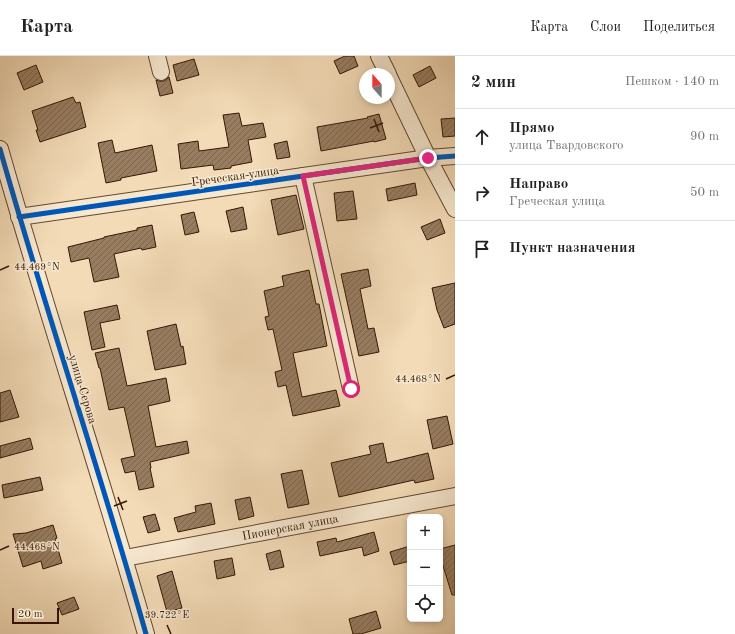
<!DOCTYPE html>
<html lang="ru">
<meta charset="utf-8">
<style>
body{margin:0;font-family:"Old Standard TT",serif;background:#f2f2f2;color:#222}
.controls{position:absolute;right:12px;bottom:12px;display:grid;overflow:hidden;border-radius:6px;box-shadow:0 2px 6px #0003}
.controls button{width:36px;height:36px;display:grid;place-items:center;padding:0;border:0;border-bottom:1px solid #e0e0e0;background:#fff;color:#222;font:20px sans-serif}
.compass{position:absolute;left:359px;top:12px;width:36px;height:36px;border-radius:50%;background:#fff;box-shadow:0 2px 6px #0003;rotate:339deg}
.scale{position:absolute;left:12px;bottom:10px;width:47px;box-sizing:border-box;padding-left:4px;border:2px solid #351704;border-top:0;font-size:11px;line-height:14px;white-space:nowrap;color:#351704;-webkit-text-stroke:3px #f7e8d0;paint-order:stroke}
.stop{position:absolute;width:12px;height:12px;margin:-9px;border:3px solid #db2777;border-radius:50%;background:#fff}
.stop.end{background:#db2777;border-color:#fff;box-shadow:0 1px 4px #0008}
.list{margin:0;padding:0;list-style:none}
h2{display:flex;justify-content:space-between;align-items:center;height:52px;margin:0;padding:0 16px;font-size:17px}
h2 small{font-size:13px;font-weight:400;color:#767676}
.list li{display:grid;grid-template-columns:26px 1fr auto;gap:12px;align-items:center;box-sizing:border-box;height:56px;padding:0 16px;border-top:1px solid #e0e0e0}
.list b{display:block;font-size:15px;white-space:nowrap}
.list p{margin:0;font-size:13px;white-space:nowrap;color:#767676}
.list em{font-size:13px;font-style:normal;color:#767676}
.icon{flex:none;width:22px;height:22px;fill:none;stroke:currentColor;stroke-width:2;stroke-linecap:round;stroke-linejoin:round}
.map{position:relative;flex:none;width:455px;height:578px;overflow:hidden}
header{display:flex;align-items:center;gap:24px;box-sizing:border-box;height:56px;padding:0 20px;background:#fff;border-bottom:1px solid #e0e0e0}
header strong{font-size:19px}
nav{display:flex;gap:22px;margin-inline-start:auto;font-size:14px}
main{display:flex}
aside{flex:1;background:#fff}
.map>svg:first-child{display:block}
</style>
<header>
<strong>Карта</strong>
<nav><a>Карта</a><a>Слои</a><a>Поделиться</a></nav>
</header>
<main>
<div class="map">
<svg width="455" height="578" viewBox="0 0 455 578">
<defs>
<pattern id="building-hatch" width="6" height="6" patternUnits="userSpaceOnUse"><rect width="6" height="6" fill="#987d61"/><path d="M-1 1l2-2M0 6l6-6M5 7l2-2" fill="none" stroke="#7d654e"/></pattern>
</defs>
<rect width="100%" height="100%" fill="#f3dbb7"/>
<filter id="stains"><feTurbulence type="fractalNoise" baseFrequency=".005" numOctaves="4"/><feColorMatrix values="0 0 0 0 .2 0 0 0 0 .09 0 0 0 0 .02 0 0 0 .5 -.17"/></filter>
<radialGradient id="worn" r=".72"><stop offset=".6" stop-color="#630" stop-opacity="0"/><stop offset="1" stop-color="#630" stop-opacity=".3"/></radialGradient>
<g fill="url(#building-hatch)" stroke="#351704">
<path d="M345,0H354L358,10L340,18L334,5Z"/>
<path d="M194,3L199,19L177,25L173,9Z"/>
<path d="M36,9L43,26L24,34L17,17Z"/>
<path d="M430,10L436,22L419,31L413,19Z"/>
<path d="M169,21L173,37L160,40L156,24L159,25H164L167,23Z"/>
<path d="M73,41L76,47L80,46L86,71L40,86L36,74H38L32,55Z"/>
<path d="M239,57L242,70L263,67L266,81L248,84L252,106L231,110V112L214,114L213,109L181,113L178,88L198,85L199,95L229,91L223,59Z"/>
<path d="M379,58L386,83L374,86V85L321,95L317,71L368,62L367,61Z"/>
<path d="M455,62V80L443,81L441,63Z"/>
<path d="M112,84L115,97L152,89L157,115L121,122V124L106,127L98,87Z"/>
<path d="M287,85L290,101L277,103L274,88Z"/>
<path d="M415,127L417,139L388,145L386,133Z"/>
<path d="M353,135L357,163L337,165L334,137Z"/>
<path d="M296,139L304,173L278,179L271,144Z"/>
<path d="M243,151L247,173L231,176L226,155Z"/>
<path d="M194,156L199,176L185,179L181,159Z"/>
<path d="M440,163L445,177L427,184L421,171Z"/>
<path d="M152,169L156,191L142,194L141,192L114,198L119,221L94,226L89,202L71,206L68,191L104,182V181L137,174V172Z"/>
<path d="M368,213L371,230L360,233L368,273L374,272L379,296L359,300L341,218Z"/>
<path d="M309,214L316,248H319L327,290L293,297L302,341L336,334L340,350L293,360L286,329L278,331L275,316L282,314L273,273L268,274L265,261L269,260L264,235L284,230L282,220Z"/>
<path d="M455,227V268L444,272L437,254L432,232Z"/>
<path d="M117,249L120,263L100,267L105,291L92,294L84,256Z"/>
<path d="M176,268L181,291L183,290L186,308L155,314L147,275Z"/>
<path d="M119,292L127,330L166,322L170,345L148,350L156,391L187,385L189,397L150,406L151,412H150L154,431L139,434L135,415L125,417L121,403L135,400L124,351L109,354L100,312H99L95,297Z"/>
<path d="M10,334L19,361L0,366V337Z"/>
<path d="M447,360L453,388L433,393L427,364Z"/>
<path d="M30,382L33,393L0,402V390Z"/>
<path d="M383,387L387,407L428,397L434,423L415,427L414,424L339,441L331,407L371,398L369,390Z"/>
<path d="M302,414L309,448L288,452L281,418Z"/>
<path d="M40,421L43,434L4,442L2,429Z"/>
<path d="M250,441L254,460L239,464L235,444Z"/>
<path d="M211,447L215,468L178,476L174,462L196,456L195,450Z"/>
<path d="M155,458L160,474L148,477L143,461Z"/>
<path d="M53,469L57,482L55,483L62,507L43,513L41,505L23,511L13,478L26,477Z"/>
<path d="M374,476L379,495L364,500L362,491L320,500L317,486L336,482L337,486Z"/>
<path d="M455,489V539H452L440,500V493Z"/>
<path d="M410,490V505L394,509L390,496Z"/>
<path d="M280,494L284,511L270,514L266,498Z"/>
<path d="M232,502L235,519L217,523L214,505Z"/>
<path d="M172,515L182,552L167,556L157,520Z"/>
<path d="M74,541L79,553L62,559L57,547Z"/>
<path d="M376,555L381,572L361,578H353L349,563Z"/>
</g>
<g fill="none" stroke-linecap="round" stroke-linejoin="round">
<g stroke="#644831" stroke-width="18">
<g id="street">
<path d="M157,0L161,16"/>
<path d="M379,0L388,18"/>
<path d="M389,21L428,102L455,153"/>
<path d="M0,93C46,256 100,415 146,578"/>
<path d="M303,120L351,333"/>
<path d="M19,161L428,102L455,100"/>
<path id="s1" d="M125,502L455,440"/>
</g>
</g>
<use href="#street" stroke="#f7e8d0" stroke-width="16"/>
<g stroke="#f7e8d0" stroke-width="8">
<g id="cycleway">
<path d="M0,93C46,256 100,415 146,578"/>
<path d="M19,161L428,102L455,100"/>
</g>
</g>
<use href="#cycleway" stroke="#0057b8" stroke-width="5"/>
</g>
<g fill="none" stroke-linecap="round" stroke-linejoin="round">
<path stroke="#db2777" stroke-width="5" d="M351,333L303,120L428,102"/>
</g>
<path fill="none" stroke="#351704" stroke-width="1.5" d="M374,63L379,76M370,72L383,67M0,214L9,210M446,323L455,319M118,441L123,454M114,450L127,445M0,494L9,490M167,569L171,578"/>
<g text-anchor="middle" stroke-width="3" stroke-linejoin="round" paint-order="stroke">
<g font-size="12" fill="#351704" stroke="#f7e8d0">
<text transform="translate(235 120) rotate(-8)" y="4">Греческая улица</text>
<text transform="translate(83 333) rotate(73)" y="4">улица Серова</text>
<text dy="4" stroke="none"><textPath href="#s1" startOffset="168">Пионерская улица</textPath></text>
</g>
</g>
<g font-size="10" text-anchor="middle" fill="#351704" stroke="#f7e8d0" stroke-width="3" stroke-linejoin="round" paint-order="stroke">
<text x="37" y="214">44.469°N</text>
<text x="418" y="326">44.468°N</text>
<text x="37" y="494">44.468°N</text>
<text x="167" y="562">39.722°E</text>
</g>
<rect width="100%" height="100%" filter="url(#stains)"/>
<rect width="100%" height="100%" fill="url(#worn)"/>
</svg>
<div class="controls">
<button>+</button>
<button>−</button>
<button><svg class="icon" aria-label="locate" viewBox="0 0 24 24"><circle cx="12" cy="12" r="6"/><path d="M12 2v4M12 18v4M2 12h4M18 12h4"/></svg></button>
</div>
<svg class="compass" viewBox="-18 -18 36 36"><path d="M0-13l5 13h-10z" fill="#e53935"/><path d="M0 13l5-13h-10z" fill="#767676"/></svg>
<div class="scale">20 m</div>
<div class="stop" style="left:351px;top:333px"></div>
<div class="stop end" style="left:428px;top:102px"></div>
</div>
<aside>
<h2>2 мин<small>Пешком · 140 m</small></h2>
<ul class="list">
<li><svg class="icon" aria-label="ahead" viewBox="0 0 24 24"><path d="M12 20V5M6 11l6-6 6 6"/></svg><div><b>Прямо</b><p>улица Твардовского</p></div><em>90 m</em></li>
<li><svg class="icon" aria-label="right" viewBox="0 0 24 24"><path d="M7 20v-9h11M14 6l5 5-5 5"/></svg><div><b>Направо</b><p>Греческая улица</p></div><em>50 m</em></li>
<li><svg class="icon" aria-label="arrive" viewBox="0 0 24 24"><path d="M6 21V4h12l-3 4 3 4H6"/></svg><div><b>Пункт назначения</b></div></li>
</ul>
</aside>
</main>
